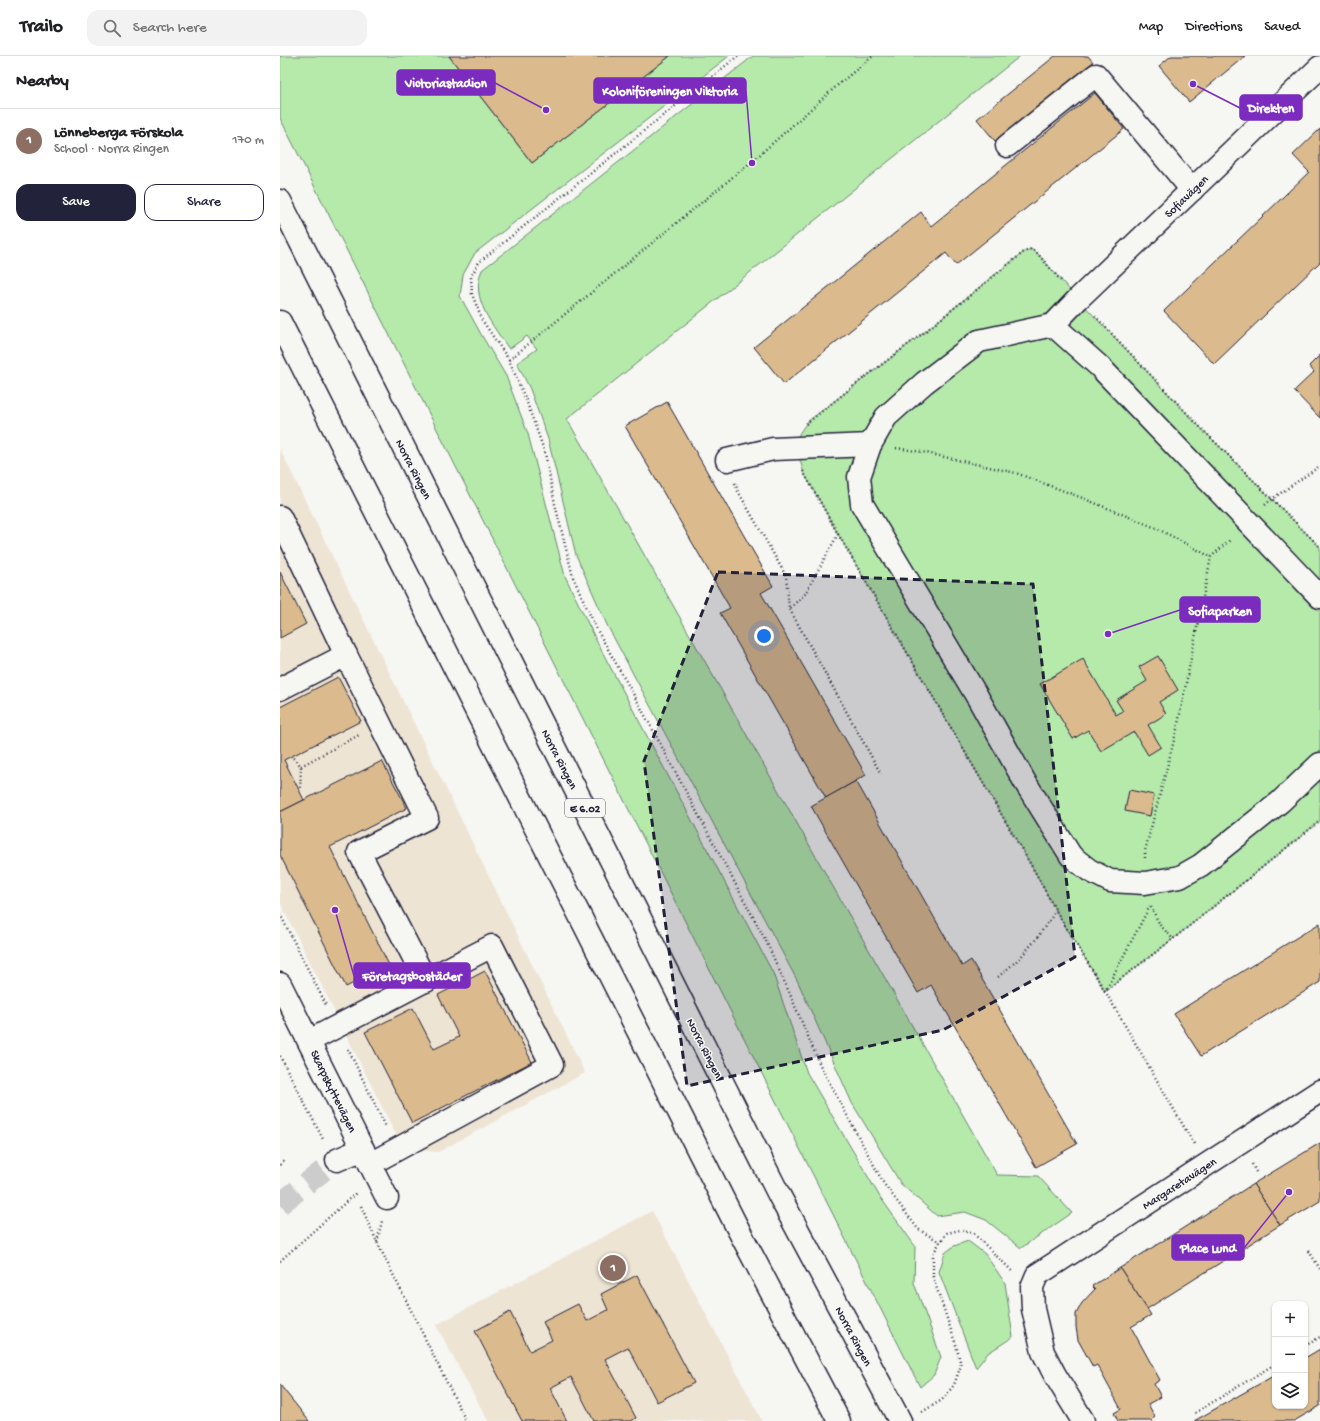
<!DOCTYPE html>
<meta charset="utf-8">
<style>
body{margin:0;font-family:"Gochi Hand",sans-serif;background:#f2f2f2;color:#202124}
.controls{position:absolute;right:12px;bottom:12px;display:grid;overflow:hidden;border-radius:8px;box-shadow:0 1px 3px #0004}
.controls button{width:36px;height:36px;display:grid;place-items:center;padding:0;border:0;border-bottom:1px solid #e0e0e0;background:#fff;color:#202124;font:20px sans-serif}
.you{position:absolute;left:484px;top:580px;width:14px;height:14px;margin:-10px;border:3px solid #fff;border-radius:50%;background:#1a73e8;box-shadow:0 0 0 6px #1a73e833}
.badge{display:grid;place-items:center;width:26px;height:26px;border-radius:50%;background:#22223b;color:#fff;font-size:13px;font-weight:700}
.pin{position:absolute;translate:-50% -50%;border:2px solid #fff;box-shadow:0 1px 4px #0006}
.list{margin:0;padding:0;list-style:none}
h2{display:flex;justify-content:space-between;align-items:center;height:52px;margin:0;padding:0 16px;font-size:17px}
h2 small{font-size:13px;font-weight:400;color:#757577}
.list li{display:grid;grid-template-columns:26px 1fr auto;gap:12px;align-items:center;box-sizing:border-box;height:64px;padding:0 16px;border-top:1px solid #e0e0e0}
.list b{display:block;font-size:15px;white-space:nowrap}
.list p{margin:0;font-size:13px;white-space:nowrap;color:#757577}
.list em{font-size:13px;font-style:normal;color:#757577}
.actions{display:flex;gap:8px;padding:12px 16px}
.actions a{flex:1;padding:9px 0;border:1px solid #22223b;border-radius:12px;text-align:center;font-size:14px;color:#22223b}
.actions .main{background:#22223b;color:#fff}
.icon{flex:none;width:22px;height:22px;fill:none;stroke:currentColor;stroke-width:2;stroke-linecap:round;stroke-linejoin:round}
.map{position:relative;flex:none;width:1040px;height:1365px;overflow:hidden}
header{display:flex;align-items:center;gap:24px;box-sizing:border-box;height:56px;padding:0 20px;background:#fff;border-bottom:1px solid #e0e0e0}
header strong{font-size:19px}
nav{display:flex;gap:22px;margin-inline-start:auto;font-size:14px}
.search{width:280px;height:36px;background:#f2f2f2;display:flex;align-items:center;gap:10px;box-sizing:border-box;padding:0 14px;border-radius:12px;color:#757577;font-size:15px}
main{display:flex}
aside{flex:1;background:#fff}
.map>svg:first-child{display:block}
</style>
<header>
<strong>Trailo</strong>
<div class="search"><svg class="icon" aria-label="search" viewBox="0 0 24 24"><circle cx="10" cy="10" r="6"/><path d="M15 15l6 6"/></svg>Search here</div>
<nav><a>Map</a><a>Directions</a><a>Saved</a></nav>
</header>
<main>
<aside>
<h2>Nearby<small></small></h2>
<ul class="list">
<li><span class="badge" style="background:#8d6e63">1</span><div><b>Lönneberga Förskola</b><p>School · Norra Ringen</p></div><em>170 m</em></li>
</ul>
<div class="actions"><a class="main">Save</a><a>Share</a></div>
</aside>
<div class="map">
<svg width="1040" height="1365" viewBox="0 0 1040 1365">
<rect width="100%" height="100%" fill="#f6f6f2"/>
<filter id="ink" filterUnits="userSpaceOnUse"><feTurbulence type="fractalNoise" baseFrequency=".025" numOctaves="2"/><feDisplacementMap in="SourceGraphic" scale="8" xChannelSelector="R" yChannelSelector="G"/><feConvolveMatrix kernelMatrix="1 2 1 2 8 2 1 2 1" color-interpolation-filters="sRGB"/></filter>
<g filter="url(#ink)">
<g fill="#eee4d4">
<path d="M0,393L305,1017L158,1096L123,1093L0,846Z"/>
<path d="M372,1155L482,1365H208L156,1269Z"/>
</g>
<g fill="#b5eaab" stroke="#6c8673">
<path d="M0,0H169L252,107L390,0H449L195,197L183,219L180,240L202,280L226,320L248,378L285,520L317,586L493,917L527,1017L600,1141L635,1190L634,1227L661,1301L654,1319L640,1331L0,62Z"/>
<path d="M473,0H740L287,363L717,1119L758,1120L792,1157L741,1192L706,1164L685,1156L657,1160L621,1128L572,1047L518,926L327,569L296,499L268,383L250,333L237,307L257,293L247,280L229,293C214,271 189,242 202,214Z"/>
<path d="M751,193L757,197L798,243L918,369L1040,491V765L893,883L825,935L776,855L755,816L558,478L524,417L516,392L519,378L527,366L642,278L723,212L744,196Z"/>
<path d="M688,1185L705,1198L725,1227L733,1281L708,1297L696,1312L659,1216L665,1197L674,1190Z"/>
</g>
<g fill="#dbbb8e" stroke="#22223b">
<path d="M169,0H390L252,107Z"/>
<path d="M775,0H808L813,6L715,85L697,63Z"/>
<path d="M891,0H965L909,46L879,10Z"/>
<path d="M815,37L844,73L676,209L666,197L504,328L474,291L641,156L651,170Z"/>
<path d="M1040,73V206L934,308L884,255L1029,116L1013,99Z"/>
<path d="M1040,299V362L1014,335L1034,316L1029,310Z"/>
<path d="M387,346L493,530L481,537L586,719L546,742L440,557L450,552L345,370Z"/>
<path d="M0,516L26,568L0,582Z"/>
<path d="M878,600L898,634L879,646L886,658L868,669L881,691L868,699L854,676L821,695L808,674L793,683L760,628L803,603L836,659L843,655L836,644L867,625L859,611Z"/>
<path d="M58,621L81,665L4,704L24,744L0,756V651Z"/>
<path d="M102,705L127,752L50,791L109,909L66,931L0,799V756Z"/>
<path d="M576,725L682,910L691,904L797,1088L756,1111L651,929L638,937L531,750Z"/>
<path d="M849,734L874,739L870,760L845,755Z"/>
<path d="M1040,867V926L921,1000L894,958Z"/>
<path d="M205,915L252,1006L132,1067L85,976L133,952L154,993L179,981L158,939Z"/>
<path d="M1040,1087V1145L1000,1169L973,1128Z"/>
<path d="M973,1128L1000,1169L867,1253L840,1212Z"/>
<path d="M840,1212L871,1259L851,1271L880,1324L874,1328L881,1341L868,1348L875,1361L872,1364L873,1365H838L834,1357L841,1353L817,1309L813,1311L798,1284L796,1271V1258L802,1247L815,1233L812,1230Z"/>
<path d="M357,1219L414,1327L377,1346L348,1291L325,1303L356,1362L351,1365H314L291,1321L270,1332L287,1365H242L195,1275L230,1256L250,1295L272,1284L263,1266L298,1248L307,1265L328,1254L321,1238Z"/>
<path d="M1040,1293V1350L1014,1365H914L995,1319V1350H1025V1302Z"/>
<path d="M0,1329L29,1365H0Z"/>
</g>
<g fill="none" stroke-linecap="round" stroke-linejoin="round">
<path stroke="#cccccd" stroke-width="22" stroke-dasharray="22 11" stroke-linecap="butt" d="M0,1148L57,1104"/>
<g stroke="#22223b" stroke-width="25">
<g id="minor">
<path d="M727,90L816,19L912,134"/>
<path d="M773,269L699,285L644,327L606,361L590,389L579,421L582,448L698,642L745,726L791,800L809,814L830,825L865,827L900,821L921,809L1000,746L1040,708"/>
<path d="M773,269L820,311L1040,541"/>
<path d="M773,269L798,243L1040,11"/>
<path d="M447,404L493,393L590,389"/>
<path d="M0,461L66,599L0,633"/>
<path d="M66,599L147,762L79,796L146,925"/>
<path d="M0,928L107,1142"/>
<path d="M29,985L212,890L272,1009L90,1108"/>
<path d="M57,1104L83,1093"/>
<path d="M803,1365L775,1319L763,1296L753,1253L752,1231L757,1219L1040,1035"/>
</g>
</g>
<g stroke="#22223b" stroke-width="25">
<g id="major">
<path d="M0,145L499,1139L620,1365"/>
<path d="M0,266L456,1169L559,1365"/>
</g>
</g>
<g stroke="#22223b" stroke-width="2.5" stroke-dasharray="1 3" stroke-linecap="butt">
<path d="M458,0L199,206L191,221L192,238L202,264L229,304L246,344L265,397L275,448L293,521L316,572L360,650L486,885L509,936L541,1011L604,1128L638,1173L660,1186"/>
<path d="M815,260L918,369L1040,491"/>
<path d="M229,304L476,102L560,27L593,0"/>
<path d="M526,368L580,325L642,278L744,196L751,193L757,197L782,226"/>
<path d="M616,392L642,396L736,417L800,441L876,472L931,501"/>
<path d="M523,415L558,478L755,816L776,855L825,935L893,883"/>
<path d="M455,427L458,435L506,520L509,552L601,718"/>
<path d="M985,449L992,443L1040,410"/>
<path d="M510,552L525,538L558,478"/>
<path d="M13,702L21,710L20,735"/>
<path d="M21,710L79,679"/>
<path d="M865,802V795L897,673L931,501L951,483"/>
<path d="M870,850L825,935L914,1088"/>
<path d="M871,851L880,869L893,883L1040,765"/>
<path d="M0,858L46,949"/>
<path d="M718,921L740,902L757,882L776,855"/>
<path d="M68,993L106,1071"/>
<path d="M0,1000L44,1085"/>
<path d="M972,1108L976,1116"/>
<path d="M0,1109L5,1104"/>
<path d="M81,1150L97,1186L186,1365"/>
<path d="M97,1186L102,1165"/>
<path d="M1029,1195L1040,1213"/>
<path d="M0,1205L76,1137"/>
<path d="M1025,1290L1040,1281"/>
<path d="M642,1356L662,1344L674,1329L681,1309L676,1289L653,1221V1198L660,1186L667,1177L680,1174L694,1178L732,1215"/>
<path d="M915,1357L995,1308"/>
</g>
<use href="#minor" stroke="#f6f6f2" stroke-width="22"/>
<use href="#major" stroke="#f6f6f2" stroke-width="22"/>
</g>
</g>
<path fill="#22223b" fill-opacity="0.2" stroke="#22223b" stroke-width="3" stroke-dasharray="8 5" stroke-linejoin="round" d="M438,516L753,528L795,901L663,974L407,1030L364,705Z"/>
<g text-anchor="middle" stroke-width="3" stroke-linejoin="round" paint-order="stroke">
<rect fill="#f6f6f2" stroke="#626272" stroke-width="1" x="285" y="743" width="40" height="18" rx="3"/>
<g font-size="11" font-weight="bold" fill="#22223b">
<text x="305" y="756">E 6.02</text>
</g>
<g font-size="12" fill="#22223b" stroke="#f6f6f2">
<text transform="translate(906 140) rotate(-44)" y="4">Sofiavägen</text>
<text transform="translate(134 413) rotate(63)" y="4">Norra Ringen</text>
<text transform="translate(280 703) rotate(63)" y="4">Norra Ringen</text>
<text transform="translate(425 992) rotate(63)" y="4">Norra Ringen</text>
<text transform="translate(54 1035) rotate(64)" y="4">Skarpskyttevägen</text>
<text transform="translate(899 1127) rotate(-33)" y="4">Margaretavägen</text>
<text transform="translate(574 1280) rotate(62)" y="4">Norra Ringen</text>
</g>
</g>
<path fill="none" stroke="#7b2cbf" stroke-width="1.5" d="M266 54L215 27M472 107L466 35M913 28L960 52M828 578L900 554M55 854L74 920M1009 1136L964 1192"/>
<g fill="#7b2cbf" stroke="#f6f6f2" stroke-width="1.5">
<circle cx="266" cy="54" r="4"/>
<circle cx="472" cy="107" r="4"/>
<circle cx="913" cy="28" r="4"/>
<circle cx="828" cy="578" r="4"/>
<circle cx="55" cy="854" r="4"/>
<circle cx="1009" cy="1136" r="4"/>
</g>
<g fill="#7b2cbf" stroke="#7b2cbf" stroke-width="1.5">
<rect x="117" y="14" width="98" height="25" rx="4"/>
<rect x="314" y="22" width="152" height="25" rx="4"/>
<rect x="960" y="39" width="62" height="25" rx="4"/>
<rect x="900" y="541" width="80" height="25" rx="4"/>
<rect x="74" y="907" width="116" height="25" rx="4"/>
<rect x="892" y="1179" width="72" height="25" rx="4"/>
</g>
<g font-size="13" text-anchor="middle" font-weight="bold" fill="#fff">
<text x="166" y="31">Victoriastadion</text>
<text x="390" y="39">Koloniföreningen Viktoria</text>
<text x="991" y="56">Direkten</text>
<text x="940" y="559">Sofiaparken</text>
<text x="132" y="924">Företagsbostäder</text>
<text x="928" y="1196">Place Lund</text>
</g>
</svg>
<div class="controls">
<button>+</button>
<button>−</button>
<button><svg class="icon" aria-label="layers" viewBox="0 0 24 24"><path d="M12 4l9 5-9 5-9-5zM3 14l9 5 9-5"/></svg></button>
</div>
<div class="you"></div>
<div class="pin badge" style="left:333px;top:1212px;background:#8d6e63">1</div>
</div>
</main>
